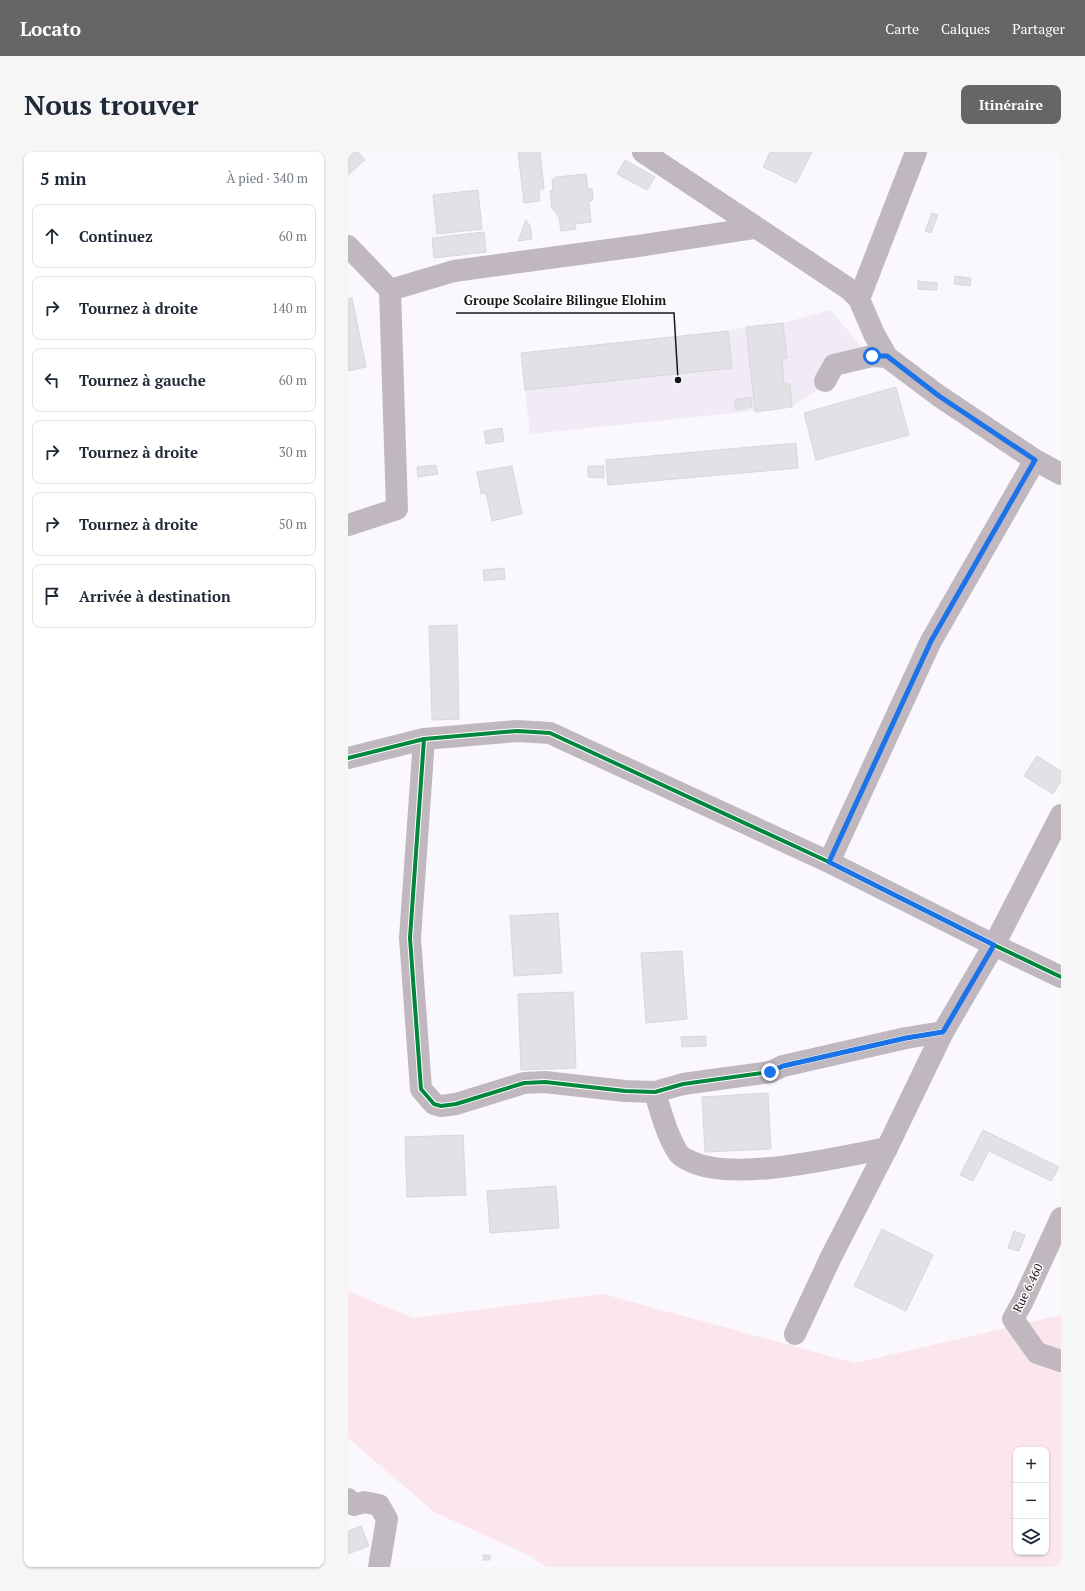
<!DOCTYPE html>
<html lang="fr">
<meta charset="utf-8">
<style>
body{margin:0;font-family:"PT Serif",serif;background:#f6f6f7;color:#1f2937}
.controls{position:absolute;right:12px;bottom:12px;display:grid;overflow:hidden;border-radius:8px;box-shadow:0 1px 3px #0004}
.controls button{width:36px;height:36px;display:grid;place-items:center;padding:0;border:0;border-bottom:1px solid #e0e1e3;background:#fff;color:#1f2937;font:20px sans-serif}
.stop{position:absolute;width:12px;height:12px;margin:-9px;border:3px solid #1a73e8;border-radius:50%;background:#fff}
.stop.end{background:#1a73e8;border-color:#fff;box-shadow:0 1px 4px #0008}
.list{margin:0;padding:0;list-style:none}
h2{display:flex;justify-content:space-between;align-items:center;height:52px;margin:0;padding:0 16px;font-size:17px}
h2 small{font-size:13px;font-weight:400;color:#747a83}
.list li{display:grid;grid-template-columns:26px 1fr auto;gap:12px;align-items:center;box-sizing:border-box;height:64px;margin:0 8px 8px;padding:0 8px;border:1px solid #e0e1e3;border-radius:8px}
.list b{display:block;font-size:15px;white-space:nowrap}
.list em{font-size:13px;font-style:normal;color:#747a83}
.icon{flex:none;width:22px;height:22px;fill:none;stroke:currentColor;stroke-width:2;stroke-linecap:round;stroke-linejoin:round}
.map{position:relative;flex:none;width:713px;height:1415px;overflow:hidden;border-radius:8px}
header{display:flex;align-items:center;gap:24px;box-sizing:border-box;height:56px;padding:0 20px;background:#676568;color:#fff}
header strong{font-size:19px}
nav{display:flex;gap:22px;margin-inline-start:auto;font-size:14px}
.intro{display:flex;align-items:center;justify-content:space-between;box-sizing:border-box;height:96px;padding:0 24px}
h1{margin:0;font-size:28px}
.button{padding:10px 18px;border-radius:8px;background:#676568;color:#fff;font-size:14px;font-weight:700}
main{display:flex;gap:24px;padding:0 24px}
aside{flex:1;background:#fff;border-radius:8px;box-shadow:0 1px 3px #0004}
.map>svg:first-child{display:block}
</style>
<header>
<strong>Locato</strong>
<nav><a>Carte</a><a>Calques</a><a>Partager</a></nav>
</header>
<div class="intro"><h1>Nous trouver</h1><a class="button">Itinéraire</a></div>
<main>
<aside>
<h2>5 min<small>À pied · 340 m</small></h2>
<ul class="list">
<li><svg class="icon" aria-label="ahead" viewBox="0 0 24 24"><path d="M12 20V5M6 11l6-6 6 6"/></svg><div><b>Continuez</b></div><em>60 m</em></li>
<li><svg class="icon" aria-label="right" viewBox="0 0 24 24"><path d="M7 20v-9h11M14 6l5 5-5 5"/></svg><div><b>Tournez à droite</b></div><em>140 m</em></li>
<li><svg class="icon" aria-label="left" viewBox="0 0 24 24"><path d="M17 20v-9H6M10 6l-5 5 5 5"/></svg><div><b>Tournez à gauche</b></div><em>60 m</em></li>
<li><svg class="icon" aria-label="right" viewBox="0 0 24 24"><path d="M7 20v-9h11M14 6l5 5-5 5"/></svg><div><b>Tournez à droite</b></div><em>30 m</em></li>
<li><svg class="icon" aria-label="right" viewBox="0 0 24 24"><path d="M7 20v-9h11M14 6l5 5-5 5"/></svg><div><b>Tournez à droite</b></div><em>50 m</em></li>
<li><svg class="icon" aria-label="arrive" viewBox="0 0 24 24"><path d="M6 21V4h12l-3 4 3 4H6"/></svg><div><b>Arrivée à destination</b></div></li>
</ul>
</aside>
<div class="map">
<svg width="713" height="1415" viewBox="0 0 713 1415">
<rect width="100%" height="100%" fill="#faf8fc"/>
<path fill="#f0ebf6" d="M483,158L525,209L499,218L444,255L182,282L173,201L380,179L398,175L435,171Z"/>
<path fill="#fce6ed" fill-rule="evenodd" d="M0,1139L65,1166L255,1142L507,1211L713,1163V1415H198L182,1404L86,1360L0,1286ZM668,1298H698V1400H668Z"/>
<g fill="#e2e1e5" stroke="#d8d7da">
<path d="M0,0H10L17,8L0,23Z"/>
<path d="M170,0H192L196,37H191L192,49L176,51Z"/>
<path d="M422,0H464L448,31L415,15Z"/>
<path d="M277,8L307,25L299,38L269,22Z"/>
<path d="M238,22L240,37H244L245,48L241,49L243,70L227,72L228,77L213,79L211,66L207,59L204,57L202,39L205,38L204,28L208,25Z"/>
<path d="M130,38L134,77L89,82L85,43Z"/>
<path d="M584,61L590,63L583,81L577,79Z"/>
<path d="M178,68L182,74L184,87L170,89Z"/>
<path d="M136,80L138,100L86,106L84,86Z"/>
<path d="M607,124L623,126L622,134L606,132Z"/>
<path d="M570,129L589,131V138L570,137Z"/>
<path d="M4,146L18,215L0,219V147Z"/>
<path d="M435,171L439,206L434,207L436,232H442L444,255L407,260L398,175Z"/>
<path d="M380,179L384,216L177,238L173,201Z"/>
<path d="M548,235L561,283L468,308L456,261Z"/>
<path d="M403,245L404,255L388,258L386,248Z"/>
<path d="M154,276L156,289L138,292L136,279Z"/>
<path d="M448,291L450,316L260,333L258,308Z"/>
<path d="M88,313L90,322L70,325L69,315Z"/>
<path d="M164,314L174,362L144,369L138,341L133,342L129,320Z"/>
<path d="M240,314H256V326L240,325Z"/>
<path d="M156,416L157,427L136,429L135,418Z"/>
<path d="M109,473L111,567L84,568L81,474Z"/>
<path d="M689,604L713,619V629L705,642L676,624Z"/>
<path d="M210,761L214,821L166,824L162,764Z"/>
<path d="M334,799L339,867L298,871L293,801Z"/>
<path d="M225,840L228,916L173,918L170,842Z"/>
<path d="M358,884V894L334,895L333,885Z"/>
<path d="M420,941L423,997L357,1000L354,945Z"/>
<path d="M635,978L711,1015L703,1029L641,999L625,1029L612,1023Z"/>
<path d="M115,983L118,1043L59,1045L57,985Z"/>
<path d="M208,1034L211,1076L142,1081L139,1039Z"/>
<path d="M534,1077L585,1103L558,1159L506,1134Z"/>
<path d="M666,1079L677,1083L671,1099L660,1096Z"/>
<path d="M13,1374L21,1394L0,1402V1379Z"/>
<rect x="135" y="1403" width="7" height="5"/>
</g>
<g fill="none" stroke-linecap="round" stroke-linejoin="round">
<g stroke="#c1b8bf" stroke-width="22">
<path d="M0,94L42,138L49,357L0,373"/>
<path d="M42,138L106,119L290,94L407,76"/>
<path d="M511,147L568,0"/>
<path d="M477,229L486,213L524,204L539,205"/>
<path d="M76,587L62,786L73,937L86,952L93,954L108,952L176,931L197,930L277,939L307,940L335,932L422,920L435,914L558,886L595,880"/>
<path d="M0,606L76,587L169,579L202,581L481,710L646,793L713,825"/>
<path d="M481,710L583,489L687,308"/>
<path d="M307,940C312,958 320,987 331,1002C333,1005 338,1007 342,1009C386,1031 490,1005 539,996"/>
<path d="M713,1066L675,1149L665,1167L689,1201L713,1209"/>
<path d="M447,1182L483,1105L539,996L595,880L646,793L713,663"/>
<path d="M0,1347L6,1353L16,1350L31,1353L39,1367L31,1415"/>
</g>
<path stroke="#c0b7bf" stroke-width="22" d="M295,0L501,137L511,147L526,182L539,205L591,244L687,308L713,322"/>
<g stroke="#fff" stroke-width="6">
<g id="cycleway">
<path d="M76,587L62,786L73,937L86,952L93,954L108,952L176,931L197,930L277,939L307,940L335,932L422,920L435,914L558,886L595,880"/>
<path d="M0,606L76,587L169,579L202,581L481,710L646,793L713,825"/>
</g>
</g>
<use href="#cycleway" stroke="#00873e" stroke-width="4"/>
</g>
<g fill="none" stroke-linecap="round" stroke-linejoin="round">
<path stroke="#1a73e8" stroke-width="5" d="M422,920L435,914L558,886L595,880L646,793L481,710L583,489L687,308L591,244L539,204H524"/>
</g>
<g text-anchor="middle" stroke-width="3" stroke-linejoin="round" paint-order="stroke">
<g font-size="12" fill="#181619" stroke="#fff">
<text transform="translate(680 1136) rotate(-64)" y="4">Rue 6.460</text>
</g>
</g>
<path fill="none" stroke="#181619" stroke-width="1.5" d="M330 228L326 161H108"/>
<circle fill="#181619" stroke="#fff" stroke-width="1.5" cx="330" cy="228" r="4"/>
<g font-size="13" text-anchor="middle" font-weight="bold" fill="#181619" stroke="#fff" stroke-width="3" stroke-linejoin="round" paint-order="stroke">
<text x="217" y="153">Groupe Scolaire Bilingue Elohim</text>
</g>
</svg>
<div class="controls">
<button>+</button>
<button>−</button>
<button><svg class="icon" aria-label="layers" viewBox="0 0 24 24"><path d="M12 4l9 5-9 5-9-5zM3 14l9 5 9-5"/></svg></button>
</div>
<div class="stop" style="left:524px;top:204px"></div>
<div class="stop end" style="left:422px;top:920px"></div>
</div>
</main>
